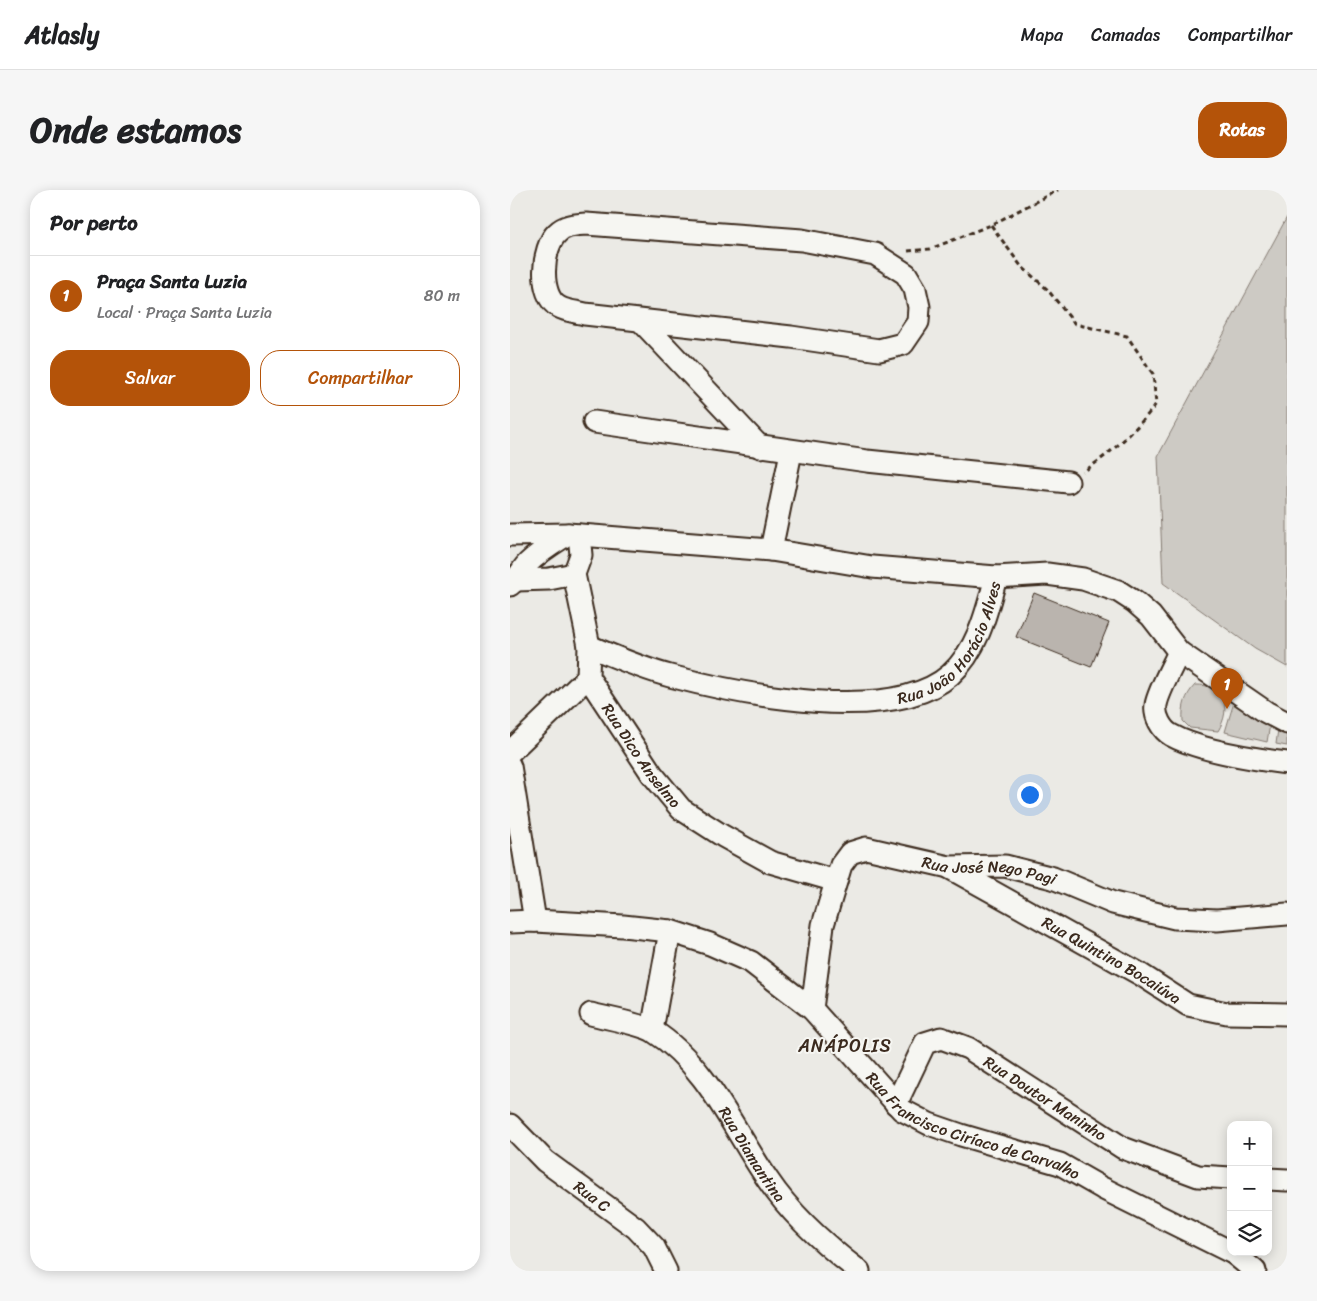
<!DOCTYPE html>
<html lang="pt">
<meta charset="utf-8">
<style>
:root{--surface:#fff;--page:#f6f6f6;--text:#202124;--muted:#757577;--line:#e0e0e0;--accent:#b45309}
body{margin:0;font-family:Sriracha,sans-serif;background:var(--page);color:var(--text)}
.controls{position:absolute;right:15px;bottom:15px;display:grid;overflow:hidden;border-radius:10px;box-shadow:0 2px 12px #0003}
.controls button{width:45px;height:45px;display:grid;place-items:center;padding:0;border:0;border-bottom:1px solid var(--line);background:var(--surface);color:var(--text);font:25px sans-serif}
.you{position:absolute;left:519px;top:604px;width:18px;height:18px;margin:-12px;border:4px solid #fff;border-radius:50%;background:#1a73e8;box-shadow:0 0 0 8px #1a73e833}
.badge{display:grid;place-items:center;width:32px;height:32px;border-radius:50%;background:var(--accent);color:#fff;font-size:16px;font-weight:700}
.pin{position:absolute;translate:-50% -41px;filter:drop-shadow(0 1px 2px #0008)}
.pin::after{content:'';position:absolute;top:26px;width:18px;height:15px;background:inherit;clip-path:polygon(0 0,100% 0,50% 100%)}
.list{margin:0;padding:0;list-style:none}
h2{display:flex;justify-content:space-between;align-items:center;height:65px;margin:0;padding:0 20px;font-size:21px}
h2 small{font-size:16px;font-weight:400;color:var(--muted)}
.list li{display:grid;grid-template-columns:32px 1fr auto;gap:15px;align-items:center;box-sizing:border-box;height:80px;padding:0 20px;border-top:1px solid var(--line)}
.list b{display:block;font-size:19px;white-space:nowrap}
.list p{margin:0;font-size:16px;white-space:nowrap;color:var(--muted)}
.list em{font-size:16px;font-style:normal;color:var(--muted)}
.actions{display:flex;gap:10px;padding:15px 20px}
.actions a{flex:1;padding:11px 0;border:1px solid var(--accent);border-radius:20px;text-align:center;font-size:18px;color:var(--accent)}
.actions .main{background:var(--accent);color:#fff}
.icon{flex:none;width:28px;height:28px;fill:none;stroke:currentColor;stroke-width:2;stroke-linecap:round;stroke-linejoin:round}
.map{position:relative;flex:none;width:777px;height:1081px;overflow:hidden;border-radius:20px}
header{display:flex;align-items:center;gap:30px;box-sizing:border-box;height:70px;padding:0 25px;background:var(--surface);border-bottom:1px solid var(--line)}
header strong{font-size:24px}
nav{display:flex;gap:28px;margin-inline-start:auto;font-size:18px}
.intro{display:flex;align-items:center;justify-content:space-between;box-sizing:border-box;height:120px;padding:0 30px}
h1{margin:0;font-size:35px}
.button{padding:12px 22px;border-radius:20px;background:var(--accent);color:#fff;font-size:18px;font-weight:700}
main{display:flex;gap:30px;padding:0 30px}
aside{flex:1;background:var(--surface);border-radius:20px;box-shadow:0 2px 12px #0003}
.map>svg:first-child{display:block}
</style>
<header>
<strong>Atlasly</strong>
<nav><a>Mapa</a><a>Camadas</a><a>Compartilhar</a></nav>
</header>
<div class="intro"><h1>Onde estamos</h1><a class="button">Rotas</a></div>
<main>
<aside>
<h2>Por perto<small></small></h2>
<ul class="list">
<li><span class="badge">1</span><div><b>Praça Santa Luzia</b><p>Local · Praça Santa Luzia</p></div><em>80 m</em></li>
</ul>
<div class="actions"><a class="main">Salvar</a><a>Compartilhar</a></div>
</aside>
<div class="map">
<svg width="777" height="1081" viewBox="0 0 777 1081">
<rect width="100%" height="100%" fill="#ebeae5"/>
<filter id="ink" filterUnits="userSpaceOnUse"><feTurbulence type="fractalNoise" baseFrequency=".02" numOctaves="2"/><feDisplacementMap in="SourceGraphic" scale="10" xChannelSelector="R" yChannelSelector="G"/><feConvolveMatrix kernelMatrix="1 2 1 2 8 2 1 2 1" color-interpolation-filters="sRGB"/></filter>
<g filter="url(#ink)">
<g fill="#cdcac4" stroke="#847a71">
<polygon points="777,27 777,477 745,459 653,393 648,266"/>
<path d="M685,495C715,494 722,518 708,541L680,538L673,531C672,516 675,506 685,495Z"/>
<polygon points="724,512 761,528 757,552 715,542"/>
<polygon points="769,532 777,535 777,556 766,554"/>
</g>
<polygon fill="#bab4ae" stroke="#3b2a1e" points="524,403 599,433 581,477 506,447"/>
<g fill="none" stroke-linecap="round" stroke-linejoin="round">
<defs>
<g id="minor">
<path d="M76,34L292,50L365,64L396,84L405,99L409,117L408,132L393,154L369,160L281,147L75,124C67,122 56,121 49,117C28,106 32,57 47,43C55,35 65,35 76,34Z"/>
<polyline points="132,132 250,257"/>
<polyline points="84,232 357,271 558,292"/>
<polyline points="0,345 58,344 261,360 362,377 486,387 537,384 573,389 608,401 625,412 641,426 669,462 756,522 777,533"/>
<path id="s1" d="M69,345L71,365L64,384L79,456L78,487L142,584L171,619L213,646L260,672L326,691"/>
<polyline points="261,360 281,262"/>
<polyline points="6,390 39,389 64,384"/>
<path d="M0,395C8,389 11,380 18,373C30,361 44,353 58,344"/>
<path id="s2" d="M79,456C105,467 133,479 160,486C229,504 382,536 440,485C468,460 477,421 486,387"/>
<path d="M669,462C663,475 648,502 646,515C644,526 652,540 661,545C690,561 744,569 777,573"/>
<polyline points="0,562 78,487"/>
<polyline points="0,576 25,731"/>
<path id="s3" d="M440,678L630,784L678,815L717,823L777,824"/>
<path id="s4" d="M0,732L25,731L113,736L160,741L200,754L241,772L302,819L392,920L419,934L451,945L550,974L592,998L721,1062"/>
<path id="s5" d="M302,819L313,735L331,675L340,663L356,658L439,677L495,676L543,688L603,713L665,728L707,730L777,724"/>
<path id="s6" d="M81,824C96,828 131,834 143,841C197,875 223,939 258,990C282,1026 315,1055 349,1081"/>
<polyline points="142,840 160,741"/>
<path id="s7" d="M386,914L415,853L431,848L458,858L613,958L688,986L721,988"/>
<path id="s8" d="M0,935L35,971L126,1038L144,1057L156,1081"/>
<polyline points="758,989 777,990"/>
<polyline points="722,1062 745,1081"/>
</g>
</defs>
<use href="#minor" stroke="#3b2a1e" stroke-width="25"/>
<g stroke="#3b2a1e" stroke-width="3" stroke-dasharray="5 4" stroke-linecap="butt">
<path d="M481,35L511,76L537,99L565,134L617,146L643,184L646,214C625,242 602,262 573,282"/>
<polyline points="398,61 420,59 481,35 548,0"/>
</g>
<use href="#minor" stroke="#f6f6f2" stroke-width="21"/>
</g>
</g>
<g text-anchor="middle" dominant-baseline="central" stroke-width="4" stroke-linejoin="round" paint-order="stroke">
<g font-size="16" fill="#3b2a1e" stroke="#f6f6f2">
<text stroke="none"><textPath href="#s2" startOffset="398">Rua João Horácio Alves</textPath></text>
<text stroke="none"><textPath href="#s1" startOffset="240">Rua Dico Anselmo</textPath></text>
<text stroke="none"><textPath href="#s5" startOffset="305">Rua José Nego Pagi</textPath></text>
<text stroke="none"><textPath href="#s3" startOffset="186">Rua Quintino Bocaiúva</textPath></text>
<text stroke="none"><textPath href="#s7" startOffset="205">Rua Doutor Maninho</textPath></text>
<text stroke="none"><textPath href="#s4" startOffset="530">Rua Francisco Ciríaco de Carvalho</textPath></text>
<text stroke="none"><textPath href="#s6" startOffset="224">Rua Diamantina</textPath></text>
<text stroke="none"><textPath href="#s8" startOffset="109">Rua C</textPath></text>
</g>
<g font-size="18" letter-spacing="1" fill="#3b2a1e" stroke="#f6f6f2">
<text x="335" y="856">ANÁPOLIS</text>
</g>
</g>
</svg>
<div class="controls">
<button>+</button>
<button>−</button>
<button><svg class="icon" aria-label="layers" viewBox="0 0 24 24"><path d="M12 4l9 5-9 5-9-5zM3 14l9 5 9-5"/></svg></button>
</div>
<div class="you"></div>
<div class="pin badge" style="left:717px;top:519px">1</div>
</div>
</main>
